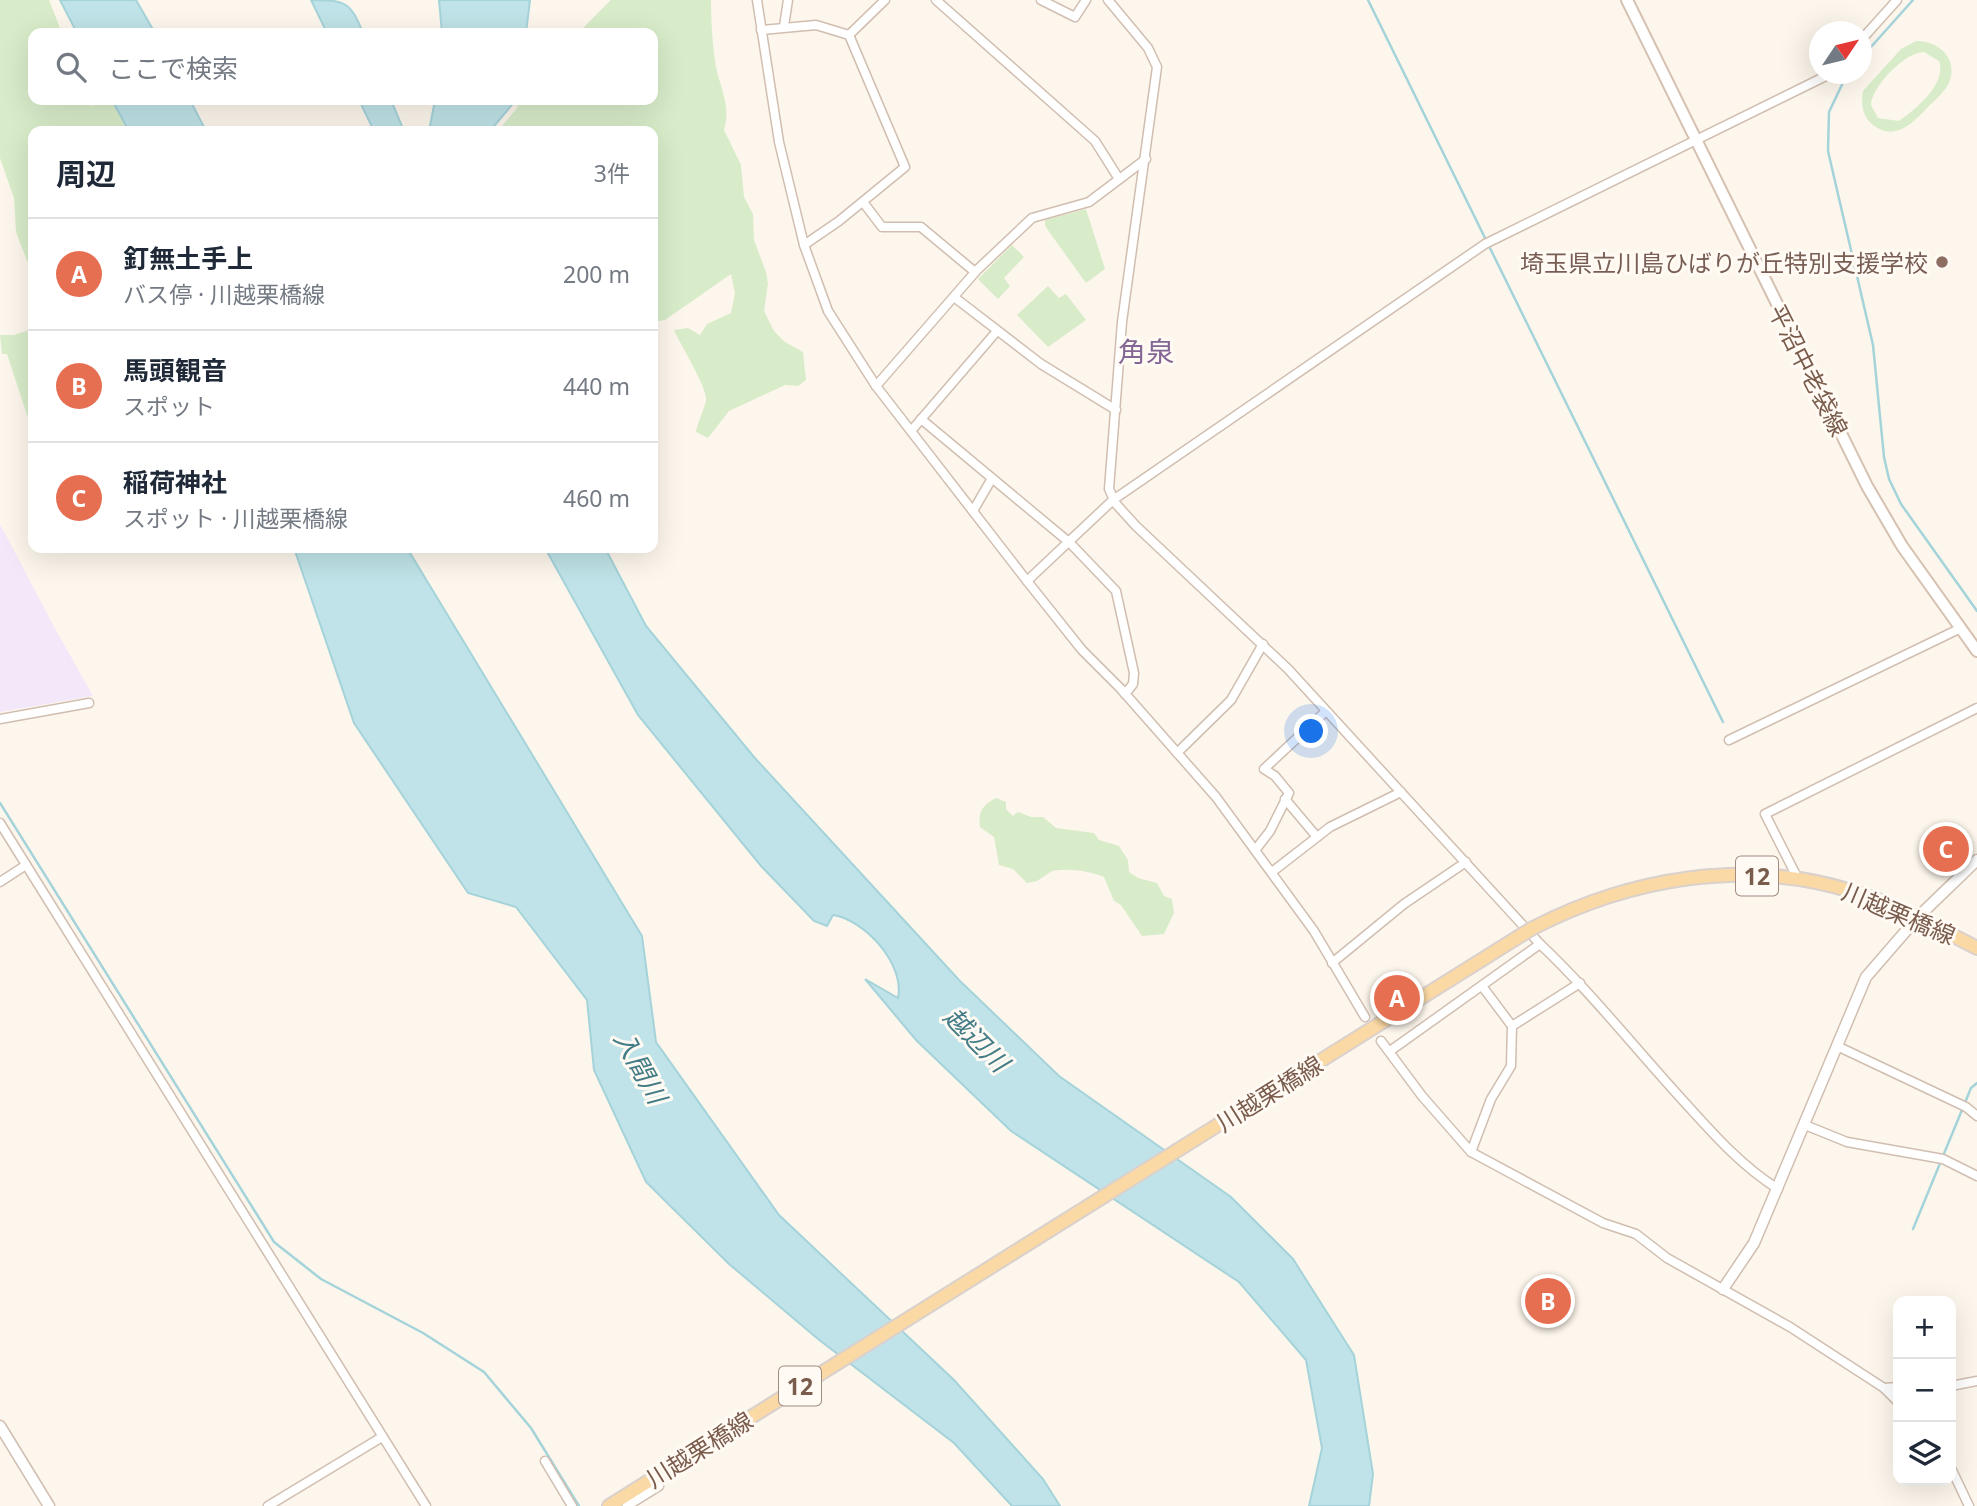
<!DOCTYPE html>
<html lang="ja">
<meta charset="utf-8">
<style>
:root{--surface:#fff;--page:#f2f2f3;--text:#1f2937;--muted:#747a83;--line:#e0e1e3;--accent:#e76f51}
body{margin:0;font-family:"Noto Sans","Noto Sans JP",sans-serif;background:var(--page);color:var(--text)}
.controls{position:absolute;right:21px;bottom:21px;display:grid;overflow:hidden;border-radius:14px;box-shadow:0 7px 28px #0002}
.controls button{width:63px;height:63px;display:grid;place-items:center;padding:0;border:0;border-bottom:2px solid var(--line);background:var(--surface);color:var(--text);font:35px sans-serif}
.compass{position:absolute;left:1809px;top:21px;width:63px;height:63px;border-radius:50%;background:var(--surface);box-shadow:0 7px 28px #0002;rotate:55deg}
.you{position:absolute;left:1312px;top:732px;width:24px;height:24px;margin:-18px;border:5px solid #fff;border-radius:50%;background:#1a73e8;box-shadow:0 0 0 10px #1a73e833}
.badge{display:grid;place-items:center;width:46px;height:46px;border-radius:50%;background:var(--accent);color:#fff;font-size:23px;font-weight:700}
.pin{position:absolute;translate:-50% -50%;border:4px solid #fff;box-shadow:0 2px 7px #0006}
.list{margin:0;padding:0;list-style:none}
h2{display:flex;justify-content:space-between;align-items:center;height:91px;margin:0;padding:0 28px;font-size:30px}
h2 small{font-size:23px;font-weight:400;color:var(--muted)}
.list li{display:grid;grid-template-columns:46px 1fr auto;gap:21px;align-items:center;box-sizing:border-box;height:112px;padding:0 28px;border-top:2px solid var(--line)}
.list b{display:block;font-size:26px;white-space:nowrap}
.list p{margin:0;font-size:23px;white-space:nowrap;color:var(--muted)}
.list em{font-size:23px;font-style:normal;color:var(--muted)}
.icon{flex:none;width:38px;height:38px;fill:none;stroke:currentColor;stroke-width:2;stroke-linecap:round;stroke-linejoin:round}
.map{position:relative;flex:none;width:1977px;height:1506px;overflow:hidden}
.search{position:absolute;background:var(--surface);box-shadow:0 7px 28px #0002;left:28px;top:28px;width:630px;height:77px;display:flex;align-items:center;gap:18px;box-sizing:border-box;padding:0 24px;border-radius:14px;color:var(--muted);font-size:26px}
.panel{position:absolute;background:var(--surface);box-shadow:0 7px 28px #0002;left:28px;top:126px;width:630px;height:427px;border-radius:14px}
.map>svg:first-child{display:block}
</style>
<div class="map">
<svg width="1977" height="1506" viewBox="0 0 1977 1506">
<rect width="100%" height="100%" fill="#fdf6ec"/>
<polygon fill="#f3e8fa" points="0,524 52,623 93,696 0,712"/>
<g fill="#d8ecc9" fill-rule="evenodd">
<polygon points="0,0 49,0 62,33 33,33 33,100 88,100 91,106 112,101 128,131 33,131 33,276 16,232 14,198 0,158"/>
<path d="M611,0H711C711,20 712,41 715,61C718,84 732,105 724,130L741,165L744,197L753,214L754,240L766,272L768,283L764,311L774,331L785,342L803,352L806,380L798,386L785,385L729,411L708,438L696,432C698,420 704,411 706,400C708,389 680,344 674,330L688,328L700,335L707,324L731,313L735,293L731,274L665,320L653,322V131H498L517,108L518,100H653V33H578Z"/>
<path d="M1916,41C1939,40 1959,60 1949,83C1945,91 1938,97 1931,104C1915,120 1897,143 1873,125C1862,116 1861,105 1863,91L1901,49ZM1924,52L1939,61C1947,84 1916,109 1899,121L1878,118L1871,105C1872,86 1905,52 1924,52Z"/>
<polygon points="1086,209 1105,269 1086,283 1045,226 1045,220"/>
<polygon points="1012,245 1024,257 1004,278 1010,286 998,299 978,279"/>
<polygon points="1048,286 1059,298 1066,294 1086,320 1048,347 1017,315"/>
<polygon points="33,329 33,433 7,354 2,354 0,335 14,335"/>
<path d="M996,798L1006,802V809L1013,816L1018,812L1031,817H1043L1056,828L1094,833L1099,840L1119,846L1128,860L1129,872L1138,878L1157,883L1164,896L1172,899L1174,913L1164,934L1142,936L1121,905L1114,901L1104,877C1089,871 1069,868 1052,871L1037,881L1027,883L1013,869L999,865L994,837L980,827C978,812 982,805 996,798Z"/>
</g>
<g fill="#bfe3e8" stroke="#a5d3da" stroke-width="2">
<polygon points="60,0 136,0 155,33 77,33"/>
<path d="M311,0C345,0 350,1 363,33H327Z"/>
<polygon points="439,0 530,0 526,33 442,33"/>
<polygon points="112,100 190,100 206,131 129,131"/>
<polygon points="359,100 391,100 404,131 374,131"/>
<polygon points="435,100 516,100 490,131 429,131"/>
<polygon points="294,548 407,548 642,936 656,1042 779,1215 954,1380 1043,1479 1060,1506 1012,1506 954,1443 818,1339 729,1264 646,1182 594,1070 587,1000 516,907 468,893 354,723"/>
<path d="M545,548H605L646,626L754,757L959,980L1059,1076L1231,1197L1293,1259L1354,1355L1373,1474L1369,1506H1309L1322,1448L1306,1360L1239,1282L1011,1131L916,1040L865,979L898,998C905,964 865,920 833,915L827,926L814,921L761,866L638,715Z"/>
</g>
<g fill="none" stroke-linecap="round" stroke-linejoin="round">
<g stroke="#a5d3da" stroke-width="2.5">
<polyline points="1368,0 1723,722"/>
<polyline points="1862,57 1913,0"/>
<polyline points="1847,74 1829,112 1828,151 1873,345 1884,457 1889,479 1901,504 1977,611"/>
<polyline points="0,803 274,1242 321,1279 423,1333 484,1372 531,1428 579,1506"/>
<polyline points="1913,1229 1971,1088 1977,1083"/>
</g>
<defs>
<g id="minor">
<polyline points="757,0 779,142 804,245 828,311 876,386 1027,581 1082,650 1121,689 1216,797 1314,931 1365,1017"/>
<polyline points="936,0 1095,141 1119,179"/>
<polyline points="1041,0 1075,17 1086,0"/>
<path d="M1108,0L1148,48L1157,67L1122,322L1109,489L1116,504L1136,526L1288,669L1540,944C1593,994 1638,1052 1688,1106C1716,1137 1743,1167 1778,1189"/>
<polyline points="784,26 788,0"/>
<polyline points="761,30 816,25 849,35 885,0"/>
<polyline points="1862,39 1897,0"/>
<polyline points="863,202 882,227 921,227 975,272"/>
<polyline points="804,245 839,221 905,167 849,35"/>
<polyline points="954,297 1041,364 1116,410"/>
<polyline points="876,386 977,270 1032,218 1089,202 1146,159"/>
<polyline points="921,419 1070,543 1116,591 1134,673 1133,684 1125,694"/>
<polyline points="911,431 997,331"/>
<polyline points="973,511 991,480"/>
<polyline points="1027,581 1113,500 1485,244 1830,74"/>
<polyline points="0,719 89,703"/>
<polyline points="1729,740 1961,628"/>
<polyline points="1177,753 1231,700 1263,644"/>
<polyline points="1285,799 1317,837"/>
<polyline points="0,823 426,1506"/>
<polyline points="1256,849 1270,831 1289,793 1275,776 1264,769 1326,711"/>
<polyline points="1272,872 1330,827 1401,792"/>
<polyline points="1798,879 1765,814 1977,708"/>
<polyline points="0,882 26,865"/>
<polyline points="1332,963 1404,904 1466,862"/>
<polyline points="1482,986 1512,1026"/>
<polyline points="1381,1041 1422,1096 1471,1152 1603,1223 1636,1234 1667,1258 1790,1327 1884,1388 1898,1387"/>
<polyline points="1837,1046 1966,1107 1977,1116"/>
<polyline points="1390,1051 1540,944"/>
<polyline points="1805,1125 1847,1142 1943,1159 1977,1176"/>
<polyline points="1471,1152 1491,1099 1511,1066 1512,1026 1580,983"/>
<polyline points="1951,1386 1977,1381"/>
<polyline points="1884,1388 1898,1402"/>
<polyline points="545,1461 572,1506"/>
<polyline points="1951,1468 1969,1506"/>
<polyline points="268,1506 382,1437"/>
<polyline points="627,1506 659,1486"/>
</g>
<g id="tertiary">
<polyline points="1723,1289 1754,1243 1866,977 1918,917 1977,860"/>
<polyline points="0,1426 49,1506"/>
</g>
<polyline id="secondary" points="1627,0 1867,486 1902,546 1977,651"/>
<g id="primary">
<path d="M1533,928C1630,878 1745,858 1851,891C1896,904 1936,927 1977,948"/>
<polyline points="609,1506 1523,934"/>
</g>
</defs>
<use href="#minor" stroke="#d1beb0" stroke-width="11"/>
<use href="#tertiary" stroke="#d1beb0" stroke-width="13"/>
<use href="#secondary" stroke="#d6c0b0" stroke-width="14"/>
<use href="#primary" stroke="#dad1cd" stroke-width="16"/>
<use href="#minor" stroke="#fff" stroke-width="8"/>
<use href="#tertiary" stroke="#fff" stroke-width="10"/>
<use href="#secondary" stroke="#fff" stroke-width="10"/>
<use href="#primary" stroke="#fbd9a5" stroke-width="12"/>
<defs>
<polyline id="primary-bridge" points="1523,934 1533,928"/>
</defs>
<use href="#primary-bridge" stroke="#dad1cd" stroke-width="16" stroke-linecap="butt"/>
<use href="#primary-bridge" stroke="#fbd9a5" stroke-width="12"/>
</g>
<circle fill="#8d6e63" stroke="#fffaf3" stroke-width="2.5" cx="1942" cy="262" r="7"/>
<g text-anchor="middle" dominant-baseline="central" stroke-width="6" stroke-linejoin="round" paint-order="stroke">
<g fill="#fffaf3" stroke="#a28b7f" stroke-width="2">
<rect x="1736" y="856.5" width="42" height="39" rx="5"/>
<rect x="779" y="1366.5" width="42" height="39" rx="5"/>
</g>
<g font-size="23" font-weight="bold" fill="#7a5c4d">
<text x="1757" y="876">12</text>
<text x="800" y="1386">12</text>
</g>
<g font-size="24" fill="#785e54" stroke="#fffaf3" text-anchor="end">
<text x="1928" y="262">埼玉県立川島ひばりが丘特別支援学校</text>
</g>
<g font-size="24" fill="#7a5c4d" stroke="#fffaf3">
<text transform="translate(1809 370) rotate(63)">平沼中老袋線</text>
<text transform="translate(1899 913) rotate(23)">川越栗橋線</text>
<text transform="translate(1269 1093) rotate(-32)">川越栗橋線</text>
<text transform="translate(699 1449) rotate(-32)">川越栗橋線</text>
</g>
<g font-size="26" font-style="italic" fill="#437c86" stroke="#fffaf3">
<text transform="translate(977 1039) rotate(45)">越辺川</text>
<text transform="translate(641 1067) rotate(61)">入間川</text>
</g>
<g font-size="28" fill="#846695" stroke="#fffaf3">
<text x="1146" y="351">角泉</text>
</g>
</g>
</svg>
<div class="controls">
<button>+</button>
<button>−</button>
<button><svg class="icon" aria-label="layers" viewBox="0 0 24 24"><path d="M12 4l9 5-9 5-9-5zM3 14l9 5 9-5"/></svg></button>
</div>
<svg class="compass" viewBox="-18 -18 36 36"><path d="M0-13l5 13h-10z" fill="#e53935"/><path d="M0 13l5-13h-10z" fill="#747a83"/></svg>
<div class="you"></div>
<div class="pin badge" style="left:1397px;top:998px">A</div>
<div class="pin badge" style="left:1548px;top:1301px">B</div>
<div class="pin badge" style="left:1946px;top:849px">C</div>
<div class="search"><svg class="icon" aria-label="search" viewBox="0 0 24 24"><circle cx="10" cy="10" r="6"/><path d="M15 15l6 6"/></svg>ここで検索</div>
<section class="panel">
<h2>周辺<small>3件</small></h2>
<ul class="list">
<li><span class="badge">A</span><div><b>釘無土手上</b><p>バス停 · 川越栗橋線</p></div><em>200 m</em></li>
<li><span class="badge">B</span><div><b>馬頭観音</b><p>スポット</p></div><em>440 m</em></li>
<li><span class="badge">C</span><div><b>稲荷神社</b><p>スポット · 川越栗橋線</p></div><em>460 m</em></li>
</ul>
</section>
</div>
